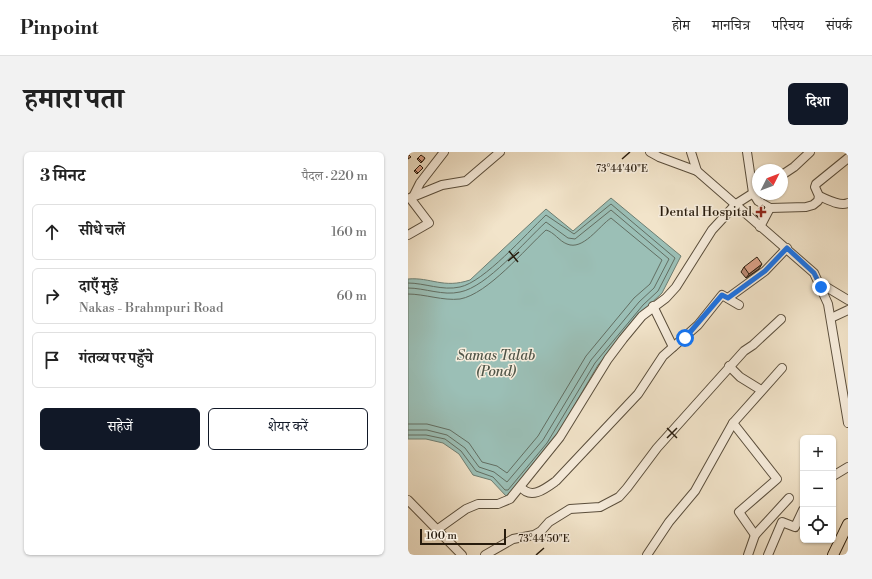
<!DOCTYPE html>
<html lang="hi">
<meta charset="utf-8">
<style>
:root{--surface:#fff;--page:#f2f2f2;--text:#222;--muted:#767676;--line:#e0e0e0;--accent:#111827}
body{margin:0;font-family:"Libre Bodoni","Noto Serif Devanagari",serif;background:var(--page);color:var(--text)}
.controls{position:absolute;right:12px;bottom:12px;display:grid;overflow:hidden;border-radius:6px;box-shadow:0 1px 3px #0004}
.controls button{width:36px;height:36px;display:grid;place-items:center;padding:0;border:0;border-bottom:1px solid var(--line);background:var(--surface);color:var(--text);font:20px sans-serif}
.compass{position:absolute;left:344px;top:12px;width:36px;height:36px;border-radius:50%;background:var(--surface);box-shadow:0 1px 3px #0004;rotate:48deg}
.scale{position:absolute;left:12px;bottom:10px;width:86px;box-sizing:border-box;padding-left:4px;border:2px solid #281c0d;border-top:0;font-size:11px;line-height:14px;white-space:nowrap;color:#281c0d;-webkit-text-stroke:3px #f7eddd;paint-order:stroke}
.stop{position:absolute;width:12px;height:12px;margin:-9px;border:3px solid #1a73e8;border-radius:50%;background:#fff}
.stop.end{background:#1a73e8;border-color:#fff;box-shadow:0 1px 4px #0008}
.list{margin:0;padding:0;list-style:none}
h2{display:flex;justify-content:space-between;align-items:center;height:52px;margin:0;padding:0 16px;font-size:17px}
h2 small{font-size:13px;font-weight:400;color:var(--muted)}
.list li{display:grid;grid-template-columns:26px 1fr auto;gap:12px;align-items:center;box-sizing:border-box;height:56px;margin:0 8px 8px;padding:0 8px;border:1px solid var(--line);border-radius:6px}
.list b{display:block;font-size:15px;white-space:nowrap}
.list p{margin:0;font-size:13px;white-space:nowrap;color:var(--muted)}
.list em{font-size:13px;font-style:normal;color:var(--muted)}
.actions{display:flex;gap:8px;padding:12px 16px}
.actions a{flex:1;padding:9px 0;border:1px solid var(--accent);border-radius:6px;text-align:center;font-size:14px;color:var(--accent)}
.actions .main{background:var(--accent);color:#fff}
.icon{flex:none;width:22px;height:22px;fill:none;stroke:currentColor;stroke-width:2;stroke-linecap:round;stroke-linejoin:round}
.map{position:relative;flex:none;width:440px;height:403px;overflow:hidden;border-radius:6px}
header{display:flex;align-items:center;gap:24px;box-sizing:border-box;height:56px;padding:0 20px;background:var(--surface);border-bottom:1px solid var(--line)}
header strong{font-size:19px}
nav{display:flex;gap:22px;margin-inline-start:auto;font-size:14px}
.intro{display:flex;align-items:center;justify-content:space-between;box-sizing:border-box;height:96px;padding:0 24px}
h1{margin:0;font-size:28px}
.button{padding:10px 18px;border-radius:6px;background:var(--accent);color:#fff;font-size:14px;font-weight:700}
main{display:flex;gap:24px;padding:0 24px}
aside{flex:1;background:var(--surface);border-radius:6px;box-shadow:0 1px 3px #0004}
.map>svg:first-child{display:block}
</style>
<header>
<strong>Pinpoint</strong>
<nav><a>होम</a><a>मानचित्र</a><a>परिचय</a><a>संपर्क</a></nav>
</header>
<div class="intro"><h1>हमारा पता</h1><a class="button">दिशा</a></div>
<main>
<aside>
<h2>3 मिनट<small>पैदल · 220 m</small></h2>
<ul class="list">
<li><svg class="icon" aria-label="ahead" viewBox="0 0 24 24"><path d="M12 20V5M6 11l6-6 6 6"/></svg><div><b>सीधे चलें</b></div><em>160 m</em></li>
<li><svg class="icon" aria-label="right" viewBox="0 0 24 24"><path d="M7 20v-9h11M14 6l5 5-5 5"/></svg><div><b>दाएँ मुड़ें</b><p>Nakas - Brahmpuri Road</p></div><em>60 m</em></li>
<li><svg class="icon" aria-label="arrive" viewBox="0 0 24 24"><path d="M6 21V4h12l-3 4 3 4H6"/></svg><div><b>गंतव्य पर पहुँचे</b></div></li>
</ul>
<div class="actions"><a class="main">सहेजें</a><a>शेयर करें</a></div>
</aside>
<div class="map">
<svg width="440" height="403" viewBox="0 0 440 403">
<rect width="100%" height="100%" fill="#f2e4ca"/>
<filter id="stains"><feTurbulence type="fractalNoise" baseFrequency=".005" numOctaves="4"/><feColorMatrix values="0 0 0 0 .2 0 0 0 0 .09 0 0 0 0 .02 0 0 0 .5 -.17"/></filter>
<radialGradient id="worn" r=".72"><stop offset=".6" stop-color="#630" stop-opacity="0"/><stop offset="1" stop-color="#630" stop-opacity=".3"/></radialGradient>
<path fill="#9bbfb6" stroke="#6d7e72" d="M203,46L273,104L254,141L238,156L190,213L143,293L99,345L83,328L65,323L51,302L35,291L18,287H0V127C23,125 35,137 62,128L138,57L165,79Z"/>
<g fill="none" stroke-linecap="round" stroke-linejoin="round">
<g stroke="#626e62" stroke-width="1">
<path d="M0,131C17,131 34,139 52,135C76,130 118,82 138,63L166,82L203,52L267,106L250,139L235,153L187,211L139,291L100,338H97L85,325L68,319L53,299L37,287L18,283H0"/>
<path d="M0,136C17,136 35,144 52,140C79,135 117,89 138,70L160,86L167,87L203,58L261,107L246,136L231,150L183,208L135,288L99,330L86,320L71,315L57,296L39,283L19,278H0"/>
<path d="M0,142C17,142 35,149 52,147C80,142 117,97 138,78C146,80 151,89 159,92C175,99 191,74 203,66L254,108L242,132L226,146L178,204L130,284L99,321L89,314L74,310L61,291L42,278L19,272H0"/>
</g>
<defs>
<g id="minor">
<polyline points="242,0 251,5 289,19"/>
<polyline points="283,0 289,19 406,121 420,152 440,271"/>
<polyline points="339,0 345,41 350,49 362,56 398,55 405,53 410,49 411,44 407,35 408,32 440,6"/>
<polyline points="374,23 386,15 402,0"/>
<polyline points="6,43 12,31 36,0"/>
<path d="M411,44C419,47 432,55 440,51"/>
<polyline points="352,75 362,56"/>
<polyline points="0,83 21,71 2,46 34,33 58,29 92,0"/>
<polyline points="410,130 440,148"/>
<polyline points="320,146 357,119 379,96"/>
<polyline points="245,154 265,195"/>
<polyline points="423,166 440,158"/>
<polyline points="321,214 332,225 353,238"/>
<polyline points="425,324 440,315"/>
<path d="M113,335C123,348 137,337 148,329L230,242L255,204L290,173L314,143L331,153"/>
<polyline points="0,348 54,403"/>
<polyline points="30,377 58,357 70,352 90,352 102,347 152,285 200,207 215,187 234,164 258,146 268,135 304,78 328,52 350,38"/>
<polyline points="347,383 331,360 369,327 325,271 374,216"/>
<polyline points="77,403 105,387 126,383 133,379 141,370 162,357 192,355 211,345 219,336 249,296 336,199 345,193 373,167"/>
<polyline points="239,403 261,370 287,339 325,271"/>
<polyline points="340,403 347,383 381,346"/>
<polyline points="360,403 374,370 387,375 395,358"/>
</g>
<polyline id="major" points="425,403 440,372"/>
</defs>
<use href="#minor" stroke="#5a4e3c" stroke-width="10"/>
<use href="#major" stroke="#281c0d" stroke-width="12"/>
<use href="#minor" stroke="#f7eddd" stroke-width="8"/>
<use href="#major" stroke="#f2e4ca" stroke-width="10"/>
</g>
<g fill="#be8b76" stroke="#281c0d">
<polygon points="10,6 17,6 13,11 9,7"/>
<polygon points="15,16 9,22 6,19 7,18"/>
<polygon points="354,53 353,63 351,66 347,62"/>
<polygon points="336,115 351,117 338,126 333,120"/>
</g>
<polygon fill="#9b7160" stroke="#281c0d" points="354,112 351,117 338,126 341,122"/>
<g fill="#dda289" stroke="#281c0d">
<polygon points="0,2 3,5 0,7"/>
<polygon points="13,3 17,6 14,10 10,6"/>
<polygon points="12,13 15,16 10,21 7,18"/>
<polygon points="354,53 357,55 353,63 349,59"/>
<polygon points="349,105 354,112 341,122 336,115"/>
</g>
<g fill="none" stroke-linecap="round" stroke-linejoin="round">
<polyline stroke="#1a73e8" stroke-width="5" points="277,186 314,143 320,146 357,119 379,96 406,121 413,135"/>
</g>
<path fill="none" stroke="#281c0d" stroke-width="1.5" d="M214,7L222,0M101,99L110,110M100,109L111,100M259,276L269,286M259,286L269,276M128,403L136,396"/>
<path fill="#8f2418" stroke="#f7eddd" stroke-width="1.5" d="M351 54h4v4h4v4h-4v4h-4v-4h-4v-4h4z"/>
<g text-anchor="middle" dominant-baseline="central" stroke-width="3" stroke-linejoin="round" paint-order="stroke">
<g font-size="13" fill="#281c0d" stroke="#f7eddd" text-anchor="end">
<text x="344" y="60">Dental Hospital</text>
</g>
<g font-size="14" font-style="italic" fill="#505548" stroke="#f7eddd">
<text x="88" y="204">Samas Talab<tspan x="88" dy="16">(Pond)</tspan></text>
</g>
</g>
<g font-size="10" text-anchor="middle" fill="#281c0d" stroke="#f7eddd" stroke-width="3" stroke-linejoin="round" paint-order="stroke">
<text x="214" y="20">73°44'40"E</text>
<text x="136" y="390">73°44'50"E</text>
</g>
<rect width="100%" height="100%" filter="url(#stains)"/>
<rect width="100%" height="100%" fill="url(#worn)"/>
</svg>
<div class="controls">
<button>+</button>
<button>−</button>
<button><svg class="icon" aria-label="locate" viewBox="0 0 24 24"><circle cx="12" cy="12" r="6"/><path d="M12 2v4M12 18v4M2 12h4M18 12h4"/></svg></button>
</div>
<svg class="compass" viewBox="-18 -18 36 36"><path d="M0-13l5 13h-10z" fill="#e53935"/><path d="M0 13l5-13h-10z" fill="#767676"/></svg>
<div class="scale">100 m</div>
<div class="stop" style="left:277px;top:186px"></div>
<div class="stop end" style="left:413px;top:135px"></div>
</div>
</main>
